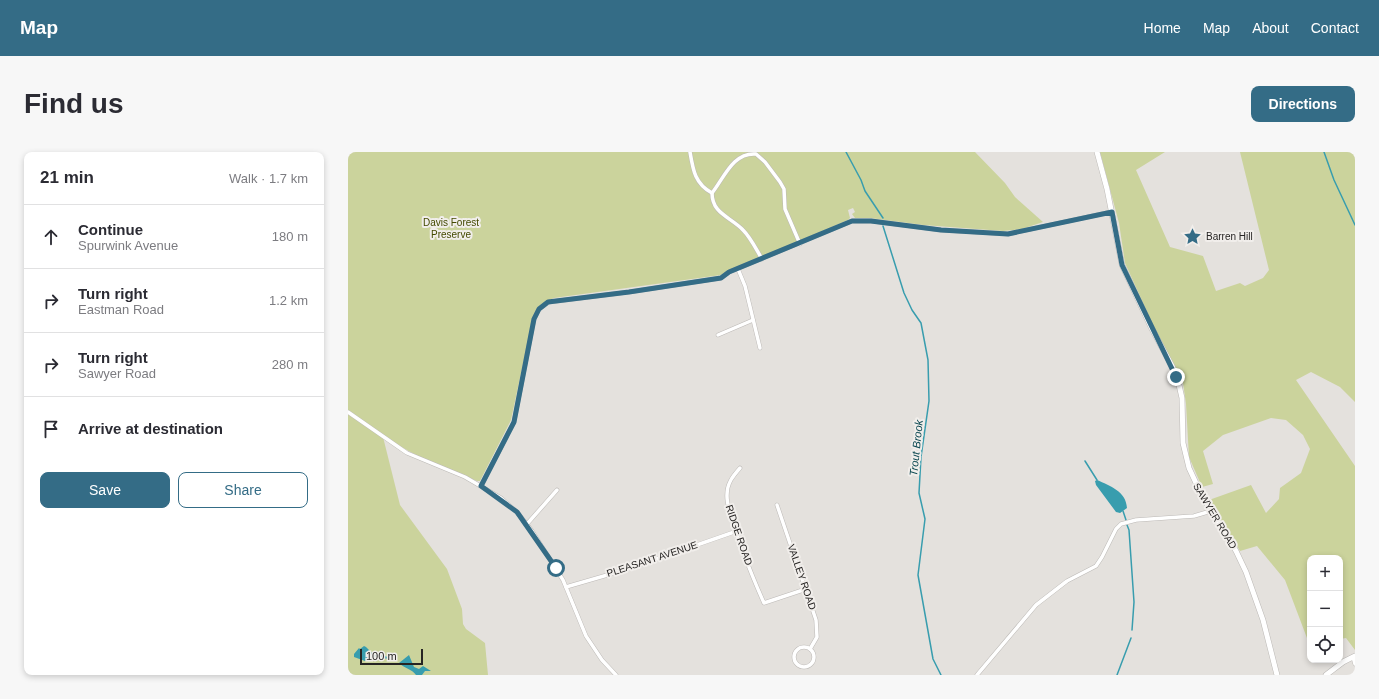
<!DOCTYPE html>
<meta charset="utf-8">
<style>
:root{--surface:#fff;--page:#f7f7f7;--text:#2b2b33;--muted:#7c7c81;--line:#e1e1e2;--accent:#346c86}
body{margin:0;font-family:Helvetica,sans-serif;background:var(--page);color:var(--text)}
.controls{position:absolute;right:12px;bottom:12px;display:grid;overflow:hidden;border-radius:8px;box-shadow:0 2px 6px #0003}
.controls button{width:36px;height:36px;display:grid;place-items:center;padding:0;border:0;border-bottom:1px solid var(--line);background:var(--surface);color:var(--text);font:20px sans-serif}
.scale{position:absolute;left:12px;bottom:10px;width:63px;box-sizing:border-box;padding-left:4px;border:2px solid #262423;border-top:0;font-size:11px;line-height:14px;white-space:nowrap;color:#262423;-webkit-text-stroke:3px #f1eeeb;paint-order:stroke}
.stop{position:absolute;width:12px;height:12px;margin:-9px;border:3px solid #346c86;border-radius:50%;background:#fff}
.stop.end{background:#346c86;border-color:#fff;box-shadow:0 1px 4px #0008}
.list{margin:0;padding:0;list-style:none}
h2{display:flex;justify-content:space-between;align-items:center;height:52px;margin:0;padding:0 16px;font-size:17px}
h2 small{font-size:13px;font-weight:400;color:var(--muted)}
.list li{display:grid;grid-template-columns:26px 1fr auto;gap:12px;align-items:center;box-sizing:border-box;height:64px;padding:0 16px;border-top:1px solid var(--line)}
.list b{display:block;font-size:15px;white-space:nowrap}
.list p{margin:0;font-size:13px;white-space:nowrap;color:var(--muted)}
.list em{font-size:13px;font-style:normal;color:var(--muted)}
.actions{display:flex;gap:8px;padding:12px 16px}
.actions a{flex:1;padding:9px 0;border:1px solid var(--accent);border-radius:8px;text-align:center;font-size:14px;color:var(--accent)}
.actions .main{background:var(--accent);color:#fff}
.icon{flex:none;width:22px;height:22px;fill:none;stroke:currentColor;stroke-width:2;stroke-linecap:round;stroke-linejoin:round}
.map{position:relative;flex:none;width:1007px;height:523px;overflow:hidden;border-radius:8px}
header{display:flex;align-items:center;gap:24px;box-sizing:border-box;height:56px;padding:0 20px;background:var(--accent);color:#fff}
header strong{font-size:19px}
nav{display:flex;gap:22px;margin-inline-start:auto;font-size:14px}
.intro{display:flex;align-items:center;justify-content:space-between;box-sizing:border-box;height:96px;padding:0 24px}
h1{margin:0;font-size:28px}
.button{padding:10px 18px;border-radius:8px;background:var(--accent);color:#fff;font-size:14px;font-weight:700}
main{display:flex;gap:24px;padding:0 24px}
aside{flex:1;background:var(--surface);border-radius:8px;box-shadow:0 2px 6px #0003}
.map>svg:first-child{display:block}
</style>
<header>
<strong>Map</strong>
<nav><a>Home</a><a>Map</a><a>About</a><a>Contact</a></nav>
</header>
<div class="intro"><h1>Find us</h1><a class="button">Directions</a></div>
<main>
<aside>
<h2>21 min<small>Walk · 1.7 km</small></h2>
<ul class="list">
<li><svg class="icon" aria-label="ahead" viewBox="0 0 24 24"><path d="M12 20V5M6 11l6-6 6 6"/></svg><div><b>Continue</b><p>Spurwink Avenue</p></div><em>180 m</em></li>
<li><svg class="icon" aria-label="right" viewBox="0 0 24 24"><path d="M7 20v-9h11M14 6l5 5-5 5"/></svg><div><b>Turn right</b><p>Eastman Road</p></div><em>1.2 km</em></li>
<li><svg class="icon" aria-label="right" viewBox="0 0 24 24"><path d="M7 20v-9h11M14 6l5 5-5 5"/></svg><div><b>Turn right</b><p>Sawyer Road</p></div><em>280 m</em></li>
<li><svg class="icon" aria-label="arrive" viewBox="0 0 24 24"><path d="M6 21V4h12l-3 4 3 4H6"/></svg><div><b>Arrive at destination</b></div></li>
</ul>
<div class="actions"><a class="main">Save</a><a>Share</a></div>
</aside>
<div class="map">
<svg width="1007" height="523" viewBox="0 0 1007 523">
<rect width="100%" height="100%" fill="#e4e1dd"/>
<g fill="#cbd39c">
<path d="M0,0H627L657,31L667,45L695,70L674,77L655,79L575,73L522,66H507L504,62L507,60L505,56L500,58L502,66L500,68L373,123L206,146C196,150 189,155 185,165L163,268L132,329H129L70,304L35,285L52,353L99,417L114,457L115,472L118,477L137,491L140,523H0Z"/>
<polygon points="752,0 817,0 788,18 822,95 855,104 868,139 892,131 897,134 915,126 921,118 892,0 1007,0 1007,250 992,235 963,220 948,228 1007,314 1007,498 998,486 992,487 992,406 962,406 962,494 937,428 909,394 892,399 861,348 903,333 918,361 931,347 932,336 953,321 962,297 955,283 938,268 923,266 875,283 855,299 865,332 854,335 841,305 838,252 835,231 805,173 777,111 771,71"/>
</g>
<g fill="#389dae">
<path d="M749,328C762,334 778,339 779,356L772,361L768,360L748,333L747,329Z"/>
<polygon points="16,494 18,495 26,503 35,503 48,509 28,504 17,509 6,505 6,502 11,496 12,497"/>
<path d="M61,503L66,515L71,517L75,514L83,519H77L74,523H68C64,517 56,516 51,511Z"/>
</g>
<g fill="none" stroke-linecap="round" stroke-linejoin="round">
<g stroke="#389dae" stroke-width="1.5">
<polyline points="498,0 513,28 517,39 535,66"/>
<polyline points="976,0 986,28 1007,73"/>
<polyline points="535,74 556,141 564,158 573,171 580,208 581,249 573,305 571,341 577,367 570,423 585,507 593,523"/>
<polyline points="737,309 749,328"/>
<polyline points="775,359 778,368"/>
<polyline points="779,373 781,378 786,450 784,478"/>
<polyline points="769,523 783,486"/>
</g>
<defs>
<g id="street">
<path d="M342,0C345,18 347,32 364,41"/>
<path d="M414,107C408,97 403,86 395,78C383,65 364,62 364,41C376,26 385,0 408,2L417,10L432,30L436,37L437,57L452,92"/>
<polyline points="390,117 397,134 412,196"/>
<polyline points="370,183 405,168"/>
<polyline points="0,260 59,301 117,325 153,346 169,360 184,379 215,428 238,484 254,508 268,523"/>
<path d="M392,316C385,324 379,331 379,343C378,361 407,431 416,451L458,437"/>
<polyline points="133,334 166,270 186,167 191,157 201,150 281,140 373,126 381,120 504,69 523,69 593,78 660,82 763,60"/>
<polyline points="429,353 468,468 469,485 462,497"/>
<polyline points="179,372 209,338"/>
<polyline points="218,435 280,417 389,379"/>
<circle cx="456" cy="505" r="10"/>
<polyline points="1005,505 1007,512"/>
<polyline points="629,523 688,453 719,429 748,414 754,405 768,377 773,372 788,368 846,364 863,359"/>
</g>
<g id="secondary">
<polyline points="749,0 759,37 774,113 803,175 825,216 831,233 834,246 835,291 841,316 855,346 888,399 898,420 915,468 929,523"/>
<polyline points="978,523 995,510 1007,504"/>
</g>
</defs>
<use href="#street" stroke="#bcb9b6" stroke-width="4.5"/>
<use href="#secondary" stroke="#bcb9b6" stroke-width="6"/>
<use href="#street" stroke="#fff" stroke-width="3.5"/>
<use href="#secondary" stroke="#fff" stroke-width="5"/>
</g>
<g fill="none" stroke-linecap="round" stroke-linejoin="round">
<polyline stroke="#346c86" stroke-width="5" points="208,416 169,360 133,334 166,270 186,167 191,157 200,150 281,140 373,126 381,120 504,69 523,69 593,78 660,82 764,60 774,113 828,225"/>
</g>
<defs>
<symbol id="sight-bare" viewBox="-9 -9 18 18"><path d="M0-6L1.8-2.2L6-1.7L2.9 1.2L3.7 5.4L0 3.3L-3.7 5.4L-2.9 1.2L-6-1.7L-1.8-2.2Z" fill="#346c86" stroke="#f1eeeb" stroke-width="2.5" paint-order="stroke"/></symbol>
</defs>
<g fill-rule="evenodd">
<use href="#sight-bare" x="832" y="72" width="25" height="25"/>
</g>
<g text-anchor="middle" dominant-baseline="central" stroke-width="4" stroke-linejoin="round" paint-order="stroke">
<g font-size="10" fill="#444a00" stroke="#f1eeeb">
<text x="103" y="70">Davis Forest<tspan x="103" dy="12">Preserve</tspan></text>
</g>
<g font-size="10" fill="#262423" stroke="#f1eeeb" text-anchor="start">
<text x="858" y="84">Barren Hill</text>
</g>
<g font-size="10" fill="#262423" stroke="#f1eeeb">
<text transform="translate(867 364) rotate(59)">SAWYER ROAD</text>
<text transform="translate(391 383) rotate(71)">RIDGE ROAD</text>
<text transform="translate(304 407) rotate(-18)">PLEASANT AVENUE</text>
<text transform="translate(454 425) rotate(71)">VALLEY ROAD</text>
</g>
<g font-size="11" font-style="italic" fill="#0c4851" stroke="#f1eeeb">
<text transform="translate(568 296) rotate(-84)">Trout Brook</text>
</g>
</g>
</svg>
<div class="controls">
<button>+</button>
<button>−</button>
<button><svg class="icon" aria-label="locate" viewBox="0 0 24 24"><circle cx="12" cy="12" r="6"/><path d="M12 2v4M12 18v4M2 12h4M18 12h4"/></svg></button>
</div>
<div class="scale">100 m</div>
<div class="stop" style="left:208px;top:416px"></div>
<div class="stop end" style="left:828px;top:225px"></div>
</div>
</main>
